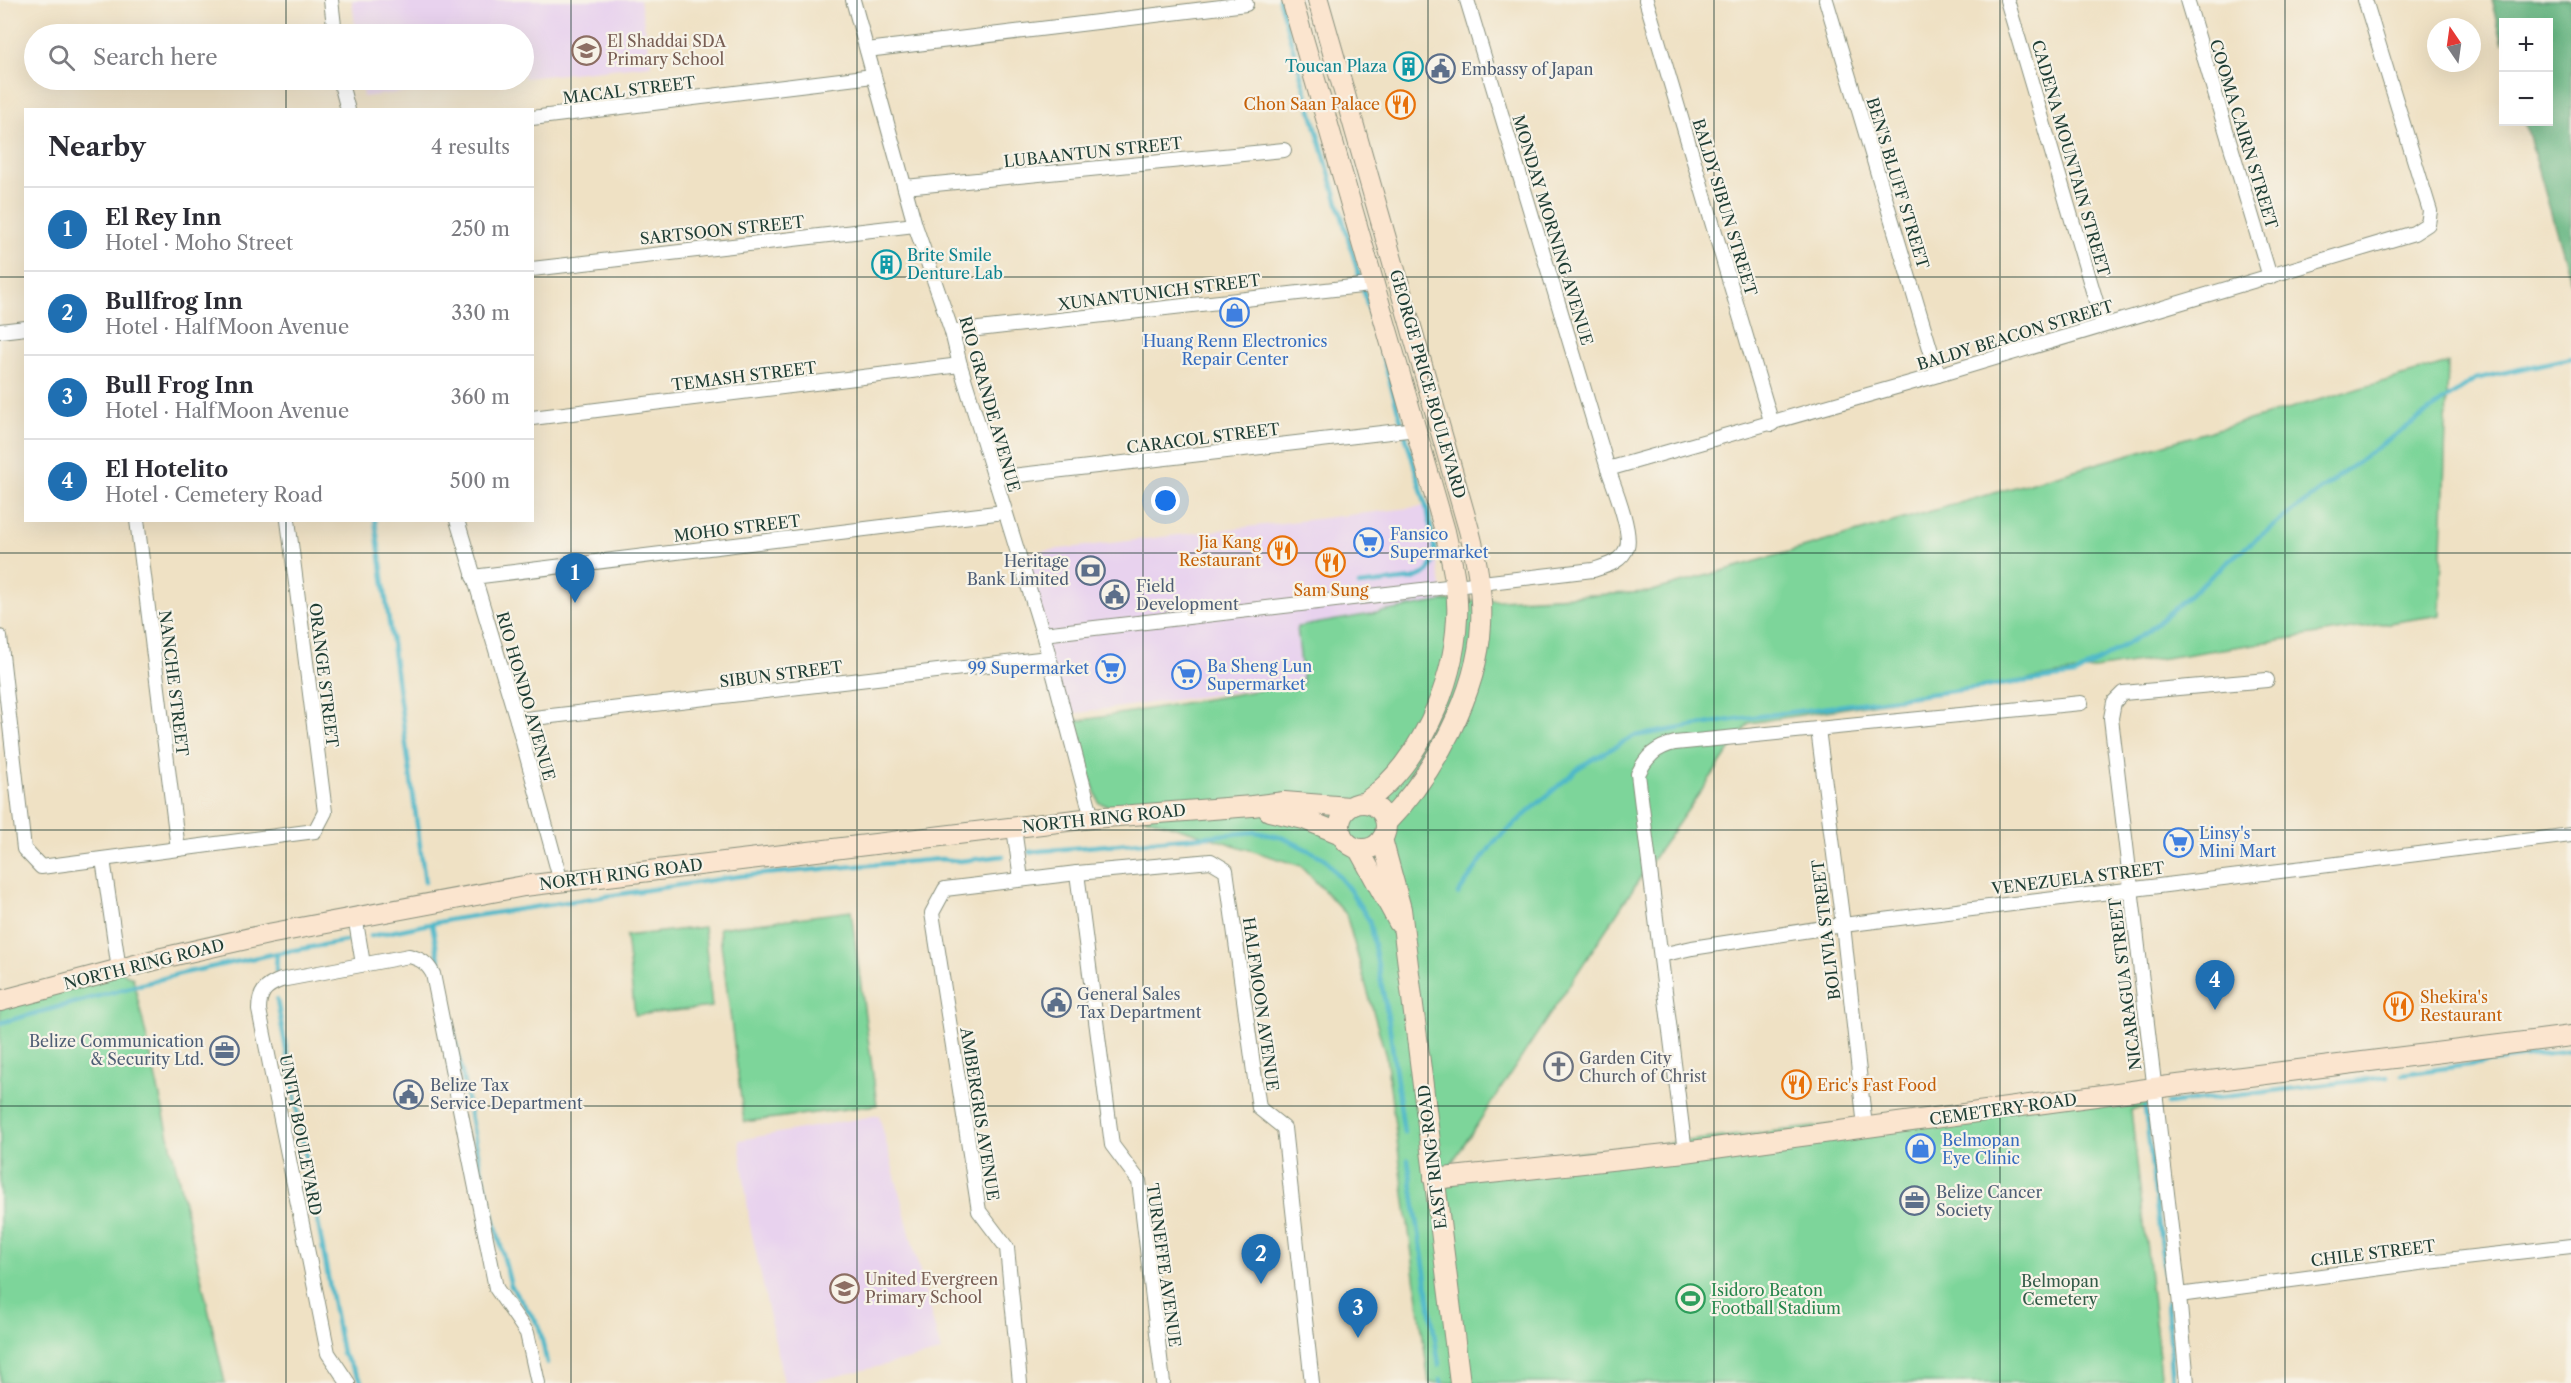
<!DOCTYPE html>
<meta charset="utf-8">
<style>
:root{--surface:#fff;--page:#f7f7f7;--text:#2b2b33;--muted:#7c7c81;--line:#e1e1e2;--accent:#1f6fb2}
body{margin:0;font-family:"Libre Caslon Text",serif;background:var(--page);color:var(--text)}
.controls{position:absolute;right:18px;top:18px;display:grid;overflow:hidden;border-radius:0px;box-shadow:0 6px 24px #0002}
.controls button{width:54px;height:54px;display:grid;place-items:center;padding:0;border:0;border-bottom:2px solid var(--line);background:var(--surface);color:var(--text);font:30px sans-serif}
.compass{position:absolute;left:2427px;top:18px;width:54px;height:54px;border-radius:50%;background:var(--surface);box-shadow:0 6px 24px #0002;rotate:347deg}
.you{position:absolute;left:1166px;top:501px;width:21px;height:21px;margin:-15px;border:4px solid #fff;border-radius:50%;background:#1a73e8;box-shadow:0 0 0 9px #1a73e833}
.badge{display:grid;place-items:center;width:39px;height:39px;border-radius:50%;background:var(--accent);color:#fff;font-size:20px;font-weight:700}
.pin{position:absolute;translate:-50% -50px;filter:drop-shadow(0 2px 3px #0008)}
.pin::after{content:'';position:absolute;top:32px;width:21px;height:18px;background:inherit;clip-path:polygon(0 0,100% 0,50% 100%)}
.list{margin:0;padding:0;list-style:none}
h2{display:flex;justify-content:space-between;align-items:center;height:78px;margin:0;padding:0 24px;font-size:26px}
h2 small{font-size:20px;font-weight:400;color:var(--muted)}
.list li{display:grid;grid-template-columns:39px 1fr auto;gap:18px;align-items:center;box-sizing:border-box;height:84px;padding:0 24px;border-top:2px solid var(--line)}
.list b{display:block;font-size:22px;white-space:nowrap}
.list p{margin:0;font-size:20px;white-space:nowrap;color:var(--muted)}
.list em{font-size:20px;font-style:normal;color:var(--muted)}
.icon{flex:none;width:33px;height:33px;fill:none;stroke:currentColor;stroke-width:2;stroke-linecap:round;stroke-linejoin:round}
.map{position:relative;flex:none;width:2571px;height:1383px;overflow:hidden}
.search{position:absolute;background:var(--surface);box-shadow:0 6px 24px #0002;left:24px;top:24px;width:510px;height:66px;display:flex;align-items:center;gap:15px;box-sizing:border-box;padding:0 21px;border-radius:33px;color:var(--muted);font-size:22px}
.panel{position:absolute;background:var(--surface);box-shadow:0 6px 24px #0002;left:24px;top:108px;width:510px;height:414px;border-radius:0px}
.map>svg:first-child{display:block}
</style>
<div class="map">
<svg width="2571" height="1383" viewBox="0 0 2571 1383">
<rect width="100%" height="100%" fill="#f7f3e8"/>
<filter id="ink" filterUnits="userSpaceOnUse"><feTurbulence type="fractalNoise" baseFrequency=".0167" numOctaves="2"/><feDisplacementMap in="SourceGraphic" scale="12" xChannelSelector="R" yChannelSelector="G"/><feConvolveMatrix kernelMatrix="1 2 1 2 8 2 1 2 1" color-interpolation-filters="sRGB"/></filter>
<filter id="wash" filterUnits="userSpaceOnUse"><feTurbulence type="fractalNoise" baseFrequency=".008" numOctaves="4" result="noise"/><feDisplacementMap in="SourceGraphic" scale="24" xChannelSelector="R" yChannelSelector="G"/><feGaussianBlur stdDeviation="1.35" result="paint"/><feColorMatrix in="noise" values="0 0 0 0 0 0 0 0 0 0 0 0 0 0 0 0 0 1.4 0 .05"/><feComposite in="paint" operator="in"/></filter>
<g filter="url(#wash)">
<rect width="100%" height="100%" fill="#efe1c4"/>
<g fill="#e8d2ee">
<polygon points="352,0 640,0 651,65 524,78 524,34 356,34"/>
<polygon points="361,80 512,80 363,97"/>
<polygon points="1426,506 1444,601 1297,627 1303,683 1061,715 1017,554"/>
<polygon points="879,1115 941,1352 807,1383 784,1383 750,1225 739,1140"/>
</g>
<g fill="#7dd59a" stroke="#4e8967" stroke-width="1.5">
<polygon points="2448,363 2440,615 1749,723 1642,875 1449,1167 2151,1090 2155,1105 2131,1110 2162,1383 1429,1383 1386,1057 1346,914 1301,866 1099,803 1071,722 1303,683 1297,627 1444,601 1500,600 1649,592"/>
<polygon points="851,911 877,1105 744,1122 719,928"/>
<polygon points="704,927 712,1007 635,1015 626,936"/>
<polygon points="119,970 133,978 225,1383 0,1383 0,1001"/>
</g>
<polygon fill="#66b682" stroke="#427a5b" stroke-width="1.5" points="2491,0 2571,0 2571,283 2525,122 2548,122 2548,22 2504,22 2503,44"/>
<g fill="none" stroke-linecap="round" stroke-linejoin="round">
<g stroke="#4db8c9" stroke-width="4.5">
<polyline points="1279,0 1428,513 1436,556 1428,572 1413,579 1359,585"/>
<polyline points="375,520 425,882"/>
<polyline points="1029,852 1255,832 1284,838 1324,858 1349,889 1369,920 1389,1023 1404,1133"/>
<polyline points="1458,894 1494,842 1581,766 1634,736 1731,720 2075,675 2148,631 2238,553 2364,457 2475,379 2571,358"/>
<polyline points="432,924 480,1164 511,1286 539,1326 547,1363"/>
<polyline points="371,936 454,919 740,876 941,859 960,861 1003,856"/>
<polyline points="276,971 277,953"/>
<polyline points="277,1000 342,1353 363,1383"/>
<polyline points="0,1023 179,974 273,954 346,941"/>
<polyline points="2402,1074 2571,1051"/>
<polyline points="2167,1104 2387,1077"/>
<polyline points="2145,1107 2166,1288"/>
<polyline points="1408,1160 1439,1365"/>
<polyline points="2167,1302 2173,1383"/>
<polyline points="1441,1380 1442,1383"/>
</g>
</g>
</g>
<g filter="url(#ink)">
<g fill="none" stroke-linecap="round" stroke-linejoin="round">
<defs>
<g id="street">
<polyline points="331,0 335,34"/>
<polyline points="853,0 915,225 952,332 960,365 1043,634 1092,818"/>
<polyline points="1646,0 1772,424"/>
<polyline points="1826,0 1938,375"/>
<polyline points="2007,0 2103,325"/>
<polyline points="2187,0 2270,277"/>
<polyline points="867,50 1246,4"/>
<polyline points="340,80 348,110"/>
<polyline points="532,118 873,76"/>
<polyline points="905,187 1284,150"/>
<polyline points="532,269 915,225"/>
<polyline points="0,331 26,328"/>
<polyline points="952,332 1370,285"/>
<polyline points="532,418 960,365"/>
<polyline points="1608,469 1938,375 2414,233 2428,224 2430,211 2365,0"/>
<polyline points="994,478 1416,429"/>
<polyline points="137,520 178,849"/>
<polyline points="457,520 517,720 561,882"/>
<polyline points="473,577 1004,512"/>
<path d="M1043,634L1593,570C1606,566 1622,562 1627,547C1632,531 1614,486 1608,469L1467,0"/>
<polyline points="0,637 24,849 41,867 315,831 325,812 288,520"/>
<polyline points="517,720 1048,658"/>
<polyline points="1818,729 1843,925 1865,1127"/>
<polyline points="1014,828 1021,879"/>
<polyline points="103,859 119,970"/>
<polyline points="1077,873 1112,1145 1139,1181 1163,1383"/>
<polyline points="355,916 363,964"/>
<polyline points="1661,955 1692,948 1843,925 2571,835"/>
<path d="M1685,1152L1638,774C1646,757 1656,747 1675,743L2081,703"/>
<polyline points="2179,1295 2419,1263 2571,1246"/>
<path d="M348,1383L328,1353L259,1010C259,993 265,986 281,980L409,956C421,959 427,963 433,974L496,1288L527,1333L538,1383"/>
<polyline points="1020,1383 1007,1248 979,1211 932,913 945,889 1077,873 1211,861 1226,870 1259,1108 1284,1128 1312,1383"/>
<polyline points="2187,1383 2179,1295 2111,718 2114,702 2123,693 2267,680"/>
</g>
<g id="secondary">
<path d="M1292,0L1445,531C1451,559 1459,589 1457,618C1454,685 1420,764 1364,803"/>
<path d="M1318,0L1469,530C1477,561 1483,592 1481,624C1478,693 1434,774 1386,823"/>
<circle cx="1363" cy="826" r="23"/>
<polyline points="1269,811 1304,819 1341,834"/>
<polyline points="1382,839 1401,909 1460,1383"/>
<polyline points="1359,850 1399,923"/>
<polyline points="0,1001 162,958 268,934 524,886 1092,818 1252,806 1284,802 1349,807"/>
<polyline points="1434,1179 1685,1152 2154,1088 2571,1036"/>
</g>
</defs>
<use href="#street" stroke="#878f7c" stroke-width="16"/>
<use href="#secondary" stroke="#878f7c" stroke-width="22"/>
<use href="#street" stroke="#fff" stroke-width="14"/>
<use href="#secondary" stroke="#fbe5cf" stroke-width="20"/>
</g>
</g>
<path fill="none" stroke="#1f3d34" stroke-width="1.5" stroke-opacity="0.55" d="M286,0V34M571,0V1383M857,0V1383M1143,0V1383M1428,0V1383M1714,0V1383M2000,0V1383M2285,0V1383M286,80V110M0,277H26M532,277H2571M286,520V1383M0,553H2571M0,830H2571M0,1106H2571"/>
<defs>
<symbol id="school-ring" viewBox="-11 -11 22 22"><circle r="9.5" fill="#f7f3e8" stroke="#8d6e63" stroke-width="1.5"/><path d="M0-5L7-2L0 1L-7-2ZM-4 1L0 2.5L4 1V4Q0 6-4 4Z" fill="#8d6e63"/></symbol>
<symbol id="building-ring" viewBox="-11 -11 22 22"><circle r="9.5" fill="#f7f3e8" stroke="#0f9aa8" stroke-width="1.5"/><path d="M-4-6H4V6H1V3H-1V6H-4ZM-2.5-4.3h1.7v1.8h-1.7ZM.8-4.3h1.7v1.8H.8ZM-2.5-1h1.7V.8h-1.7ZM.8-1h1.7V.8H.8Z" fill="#0f9aa8"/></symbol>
<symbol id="civic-ring" viewBox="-11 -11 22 22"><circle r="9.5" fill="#f7f3e8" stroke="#5c6f8a" stroke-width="1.5"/><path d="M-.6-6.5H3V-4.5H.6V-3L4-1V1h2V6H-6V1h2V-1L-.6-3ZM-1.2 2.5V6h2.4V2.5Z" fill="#5c6f8a"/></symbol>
<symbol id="restaurant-ring" viewBox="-11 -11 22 22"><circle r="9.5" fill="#f7f3e8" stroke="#e8710a" stroke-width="1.5"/><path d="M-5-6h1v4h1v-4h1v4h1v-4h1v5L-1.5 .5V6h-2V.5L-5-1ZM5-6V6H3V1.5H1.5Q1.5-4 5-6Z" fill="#e8710a"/></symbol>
<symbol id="shop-ring" viewBox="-11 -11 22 22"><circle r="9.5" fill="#f7f3e8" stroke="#3f7fe0" stroke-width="1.5"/><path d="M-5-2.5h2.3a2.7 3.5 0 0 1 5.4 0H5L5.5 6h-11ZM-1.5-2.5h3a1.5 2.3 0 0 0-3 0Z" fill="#3f7fe0"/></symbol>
<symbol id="supermarket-ring" viewBox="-11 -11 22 22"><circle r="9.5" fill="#f7f3e8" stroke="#3f7fe0" stroke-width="1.5"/><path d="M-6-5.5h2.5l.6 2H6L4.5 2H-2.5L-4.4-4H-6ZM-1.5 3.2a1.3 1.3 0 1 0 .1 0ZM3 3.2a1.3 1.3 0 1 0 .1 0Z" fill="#3f7fe0"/></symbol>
<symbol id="bank-ring" viewBox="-11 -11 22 22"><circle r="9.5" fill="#f7f3e8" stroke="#5c6f8a" stroke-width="1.5"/><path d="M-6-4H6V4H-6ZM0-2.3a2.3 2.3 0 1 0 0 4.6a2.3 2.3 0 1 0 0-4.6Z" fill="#5c6f8a"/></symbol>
<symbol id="office-ring" viewBox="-11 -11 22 22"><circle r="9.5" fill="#f7f3e8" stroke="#5c6f8a" stroke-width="1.5"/><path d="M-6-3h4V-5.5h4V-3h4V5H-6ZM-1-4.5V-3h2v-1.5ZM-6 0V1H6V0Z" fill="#5c6f8a"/></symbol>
<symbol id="church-ring" viewBox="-11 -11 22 22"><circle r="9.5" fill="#f7f3e8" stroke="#6b7280" stroke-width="1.5"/><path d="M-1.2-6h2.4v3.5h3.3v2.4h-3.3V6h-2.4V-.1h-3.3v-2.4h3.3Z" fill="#6b7280"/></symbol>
<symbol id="stadium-ring" viewBox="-11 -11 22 22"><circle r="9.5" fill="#f7f3e8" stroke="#2e9e5b" stroke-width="1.5"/><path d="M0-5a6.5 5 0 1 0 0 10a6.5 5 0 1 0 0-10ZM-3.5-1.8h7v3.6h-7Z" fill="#2e9e5b"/></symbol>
</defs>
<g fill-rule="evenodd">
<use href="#school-ring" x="570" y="34" width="33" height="33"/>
<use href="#building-ring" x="1392" y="50" width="33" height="33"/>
<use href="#civic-ring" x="1424" y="52" width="33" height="33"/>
<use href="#restaurant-ring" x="1384" y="88" width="33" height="33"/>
<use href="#building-ring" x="870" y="248" width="33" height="33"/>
<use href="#shop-ring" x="1218" y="296" width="33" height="33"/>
<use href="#supermarket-ring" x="1352" y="526" width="33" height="33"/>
<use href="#restaurant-ring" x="1266" y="534" width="33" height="33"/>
<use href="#restaurant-ring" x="1314" y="546" width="33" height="33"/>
<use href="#bank-ring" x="1074" y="554" width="33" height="33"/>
<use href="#civic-ring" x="1098" y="578" width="33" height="33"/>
<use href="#supermarket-ring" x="1094" y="652" width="33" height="33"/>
<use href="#supermarket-ring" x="1170" y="658" width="33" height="33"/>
<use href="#supermarket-ring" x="2162" y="826" width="33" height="33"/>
<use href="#civic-ring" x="1040" y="986" width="33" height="33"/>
<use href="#restaurant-ring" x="2382" y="990" width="33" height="33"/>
<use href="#office-ring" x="208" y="1034" width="33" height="33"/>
<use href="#church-ring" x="1542" y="1050" width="33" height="33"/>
<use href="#restaurant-ring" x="1780" y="1068" width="33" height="33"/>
<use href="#civic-ring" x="392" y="1078" width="33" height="33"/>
<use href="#shop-ring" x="1904" y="1132" width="33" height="33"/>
<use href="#office-ring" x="1898" y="1184" width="33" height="33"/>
<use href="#school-ring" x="828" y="1272" width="33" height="33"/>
<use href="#stadium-ring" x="1674" y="1282" width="33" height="33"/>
</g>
<g text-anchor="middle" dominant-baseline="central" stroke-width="4.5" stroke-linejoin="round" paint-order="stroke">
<g font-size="16" fill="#785e54" stroke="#f7f3e8" text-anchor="start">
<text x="607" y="41">El Shaddai SDA<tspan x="607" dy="18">Primary School</tspan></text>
<text x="865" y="1279">United Evergreen<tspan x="865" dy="18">Primary School</tspan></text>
</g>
<g font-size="16" fill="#0d838f" stroke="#f7f3e8" text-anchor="end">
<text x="1387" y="66">Toucan Plaza</text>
<text x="907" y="255" text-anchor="start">Brite Smile<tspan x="907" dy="18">Denture Lab</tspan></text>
</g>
<g font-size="16" fill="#4e5e75" stroke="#f7f3e8" text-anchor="start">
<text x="1461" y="69">Embassy of Japan</text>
<text x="1069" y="561" text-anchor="end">Heritage<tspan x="1069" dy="18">Bank Limited</tspan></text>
<text x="1136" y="586">Field<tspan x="1136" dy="18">Development</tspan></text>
<text x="1077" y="994">General Sales<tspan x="1077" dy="18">Tax Department</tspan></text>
<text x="204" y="1041" text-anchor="end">Belize Communication<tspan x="204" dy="18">&amp; Security Ltd.</tspan></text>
<text x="430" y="1085">Belize Tax<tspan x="430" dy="18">Service Department</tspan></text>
<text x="1936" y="1192">Belize Cancer<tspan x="1936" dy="18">Society</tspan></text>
</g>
<g font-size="16" fill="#1f3d34" stroke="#f7f3e8">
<text transform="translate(629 90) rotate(-7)">MACAL STREET</text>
<text transform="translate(2244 134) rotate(73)">COOMA CAIRN STREET</text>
<text transform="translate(1093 152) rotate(-6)">LUBAANTUN STREET</text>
<text transform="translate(2071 158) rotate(74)">CADENA MOUNTAIN STREET</text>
<text transform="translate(1898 183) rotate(73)">BEN'S BLUFF STREET</text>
<text transform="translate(1725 207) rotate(73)">BALDY SIBUN STREET</text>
<text transform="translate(722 230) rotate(-6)">SARTSOON STREET</text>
<text transform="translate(1553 230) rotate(73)">MONDAY MORNING AVENUE</text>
<text transform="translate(1159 292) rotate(-7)">XUNANTUNICH STREET</text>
<text transform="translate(2015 335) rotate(-17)">BALDY BEACON STREET</text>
<text transform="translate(744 376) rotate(-7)">TEMASH STREET</text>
<text transform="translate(1428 384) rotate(74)">GEORGE PRICE BOULEVARD</text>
<text transform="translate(990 404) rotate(74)">RIO GRANDE AVENUE</text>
<text transform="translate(1203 438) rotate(-7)">CARACOL STREET</text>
<text transform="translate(737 528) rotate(-7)">MOHO STREET</text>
<text transform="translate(781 674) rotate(-7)">SIBUN STREET</text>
<text transform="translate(324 675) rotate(83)">ORANGE STREET</text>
<text transform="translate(174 683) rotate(83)">NANCHE STREET</text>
<text transform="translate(526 696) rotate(74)">RIO HONDO AVENUE</text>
<text transform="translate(1104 818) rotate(-6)">NORTH RING ROAD</text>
<text transform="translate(621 874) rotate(-7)">NORTH RING ROAD</text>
<text transform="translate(2078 878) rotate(-7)">VENEZUELA STREET</text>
<text transform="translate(1826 930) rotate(-97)">BOLIVIA STREET</text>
<text transform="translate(144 964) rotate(-14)">NORTH RING ROAD</text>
<text transform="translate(2125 984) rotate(-97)">NICARAGUA STREET</text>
<text transform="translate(1261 1004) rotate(82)">HALFMOON AVENUE</text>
<text transform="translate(2003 1109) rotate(-8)">CEMETERY ROAD</text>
<text transform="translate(980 1114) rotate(81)">AMBERGRIS AVENUE</text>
<text transform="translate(301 1135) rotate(79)">UNITY BOULEVARD</text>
<text transform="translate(1432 1157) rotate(-97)">EAST RING ROAD</text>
<text transform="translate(2373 1253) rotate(-7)">CHILE STREET</text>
<text transform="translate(1164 1265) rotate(82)">TURNEFFE AVENUE</text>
</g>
<g font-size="16" fill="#c56008" stroke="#f7f3e8" text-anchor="end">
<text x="1380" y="104">Chon Saan Palace</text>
<text x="1261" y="542">Jia Kang<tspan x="1261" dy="18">Restaurant</tspan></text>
<text x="1331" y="590" text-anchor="middle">Sam Sung</text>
<text x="2420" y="997" text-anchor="start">Shekira's<tspan x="2420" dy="18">Restaurant</tspan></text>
<text x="1817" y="1085" text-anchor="start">Eric's Fast Food</text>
</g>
<g font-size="16" fill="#366cbe" stroke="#f7f3e8" text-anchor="start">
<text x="1235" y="341" text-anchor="middle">Huang Renn Electronics<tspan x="1235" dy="18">Repair Center</tspan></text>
<text x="1390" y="534">Fansico<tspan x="1390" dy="18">Supermarket</tspan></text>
<text x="1207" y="666">Ba Sheng Lun<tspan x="1207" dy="18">Supermarket</tspan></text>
<text x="1089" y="668" text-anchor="end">99 Supermarket</text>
<text x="2199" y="833">Linsy's<tspan x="2199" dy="18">Mini Mart</tspan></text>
<text x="1942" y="1140">Belmopan<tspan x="1942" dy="18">Eye Clinic</tspan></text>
</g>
<g font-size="16" fill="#5b616d" stroke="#f7f3e8" text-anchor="start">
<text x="1579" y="1058">Garden City<tspan x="1579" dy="18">Church of Christ</tspan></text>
</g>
<g font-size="16" fill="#325b48" stroke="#f7f3e8">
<text x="2060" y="1281">Belmopan<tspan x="2060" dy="18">Cemetery</tspan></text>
</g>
<g font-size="16" fill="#27864d" stroke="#f7f3e8" text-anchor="start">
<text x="1711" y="1290">Isidoro Beaton<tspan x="1711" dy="18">Football Stadium</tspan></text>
</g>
</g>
</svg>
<div class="controls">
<button>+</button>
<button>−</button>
</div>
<svg class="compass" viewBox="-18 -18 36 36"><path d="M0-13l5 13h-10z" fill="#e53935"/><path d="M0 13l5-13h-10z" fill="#7c7c81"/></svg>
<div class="you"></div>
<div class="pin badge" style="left:575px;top:603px">1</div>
<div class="pin badge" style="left:1261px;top:1284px">2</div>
<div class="pin badge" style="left:1358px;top:1338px">3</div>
<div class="pin badge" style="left:2215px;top:1010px">4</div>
<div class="search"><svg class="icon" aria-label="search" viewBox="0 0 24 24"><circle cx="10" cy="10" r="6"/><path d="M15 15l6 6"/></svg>Search here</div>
<section class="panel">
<h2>Nearby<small>4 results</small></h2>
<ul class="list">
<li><span class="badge">1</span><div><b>El Rey Inn</b><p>Hotel · Moho Street</p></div><em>250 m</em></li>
<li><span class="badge">2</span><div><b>Bullfrog Inn</b><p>Hotel · HalfMoon Avenue</p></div><em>330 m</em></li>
<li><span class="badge">3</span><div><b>Bull Frog Inn</b><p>Hotel · HalfMoon Avenue</p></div><em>360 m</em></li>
<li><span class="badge">4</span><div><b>El Hotelito</b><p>Hotel · Cemetery Road</p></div><em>500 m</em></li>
</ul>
</section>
</div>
